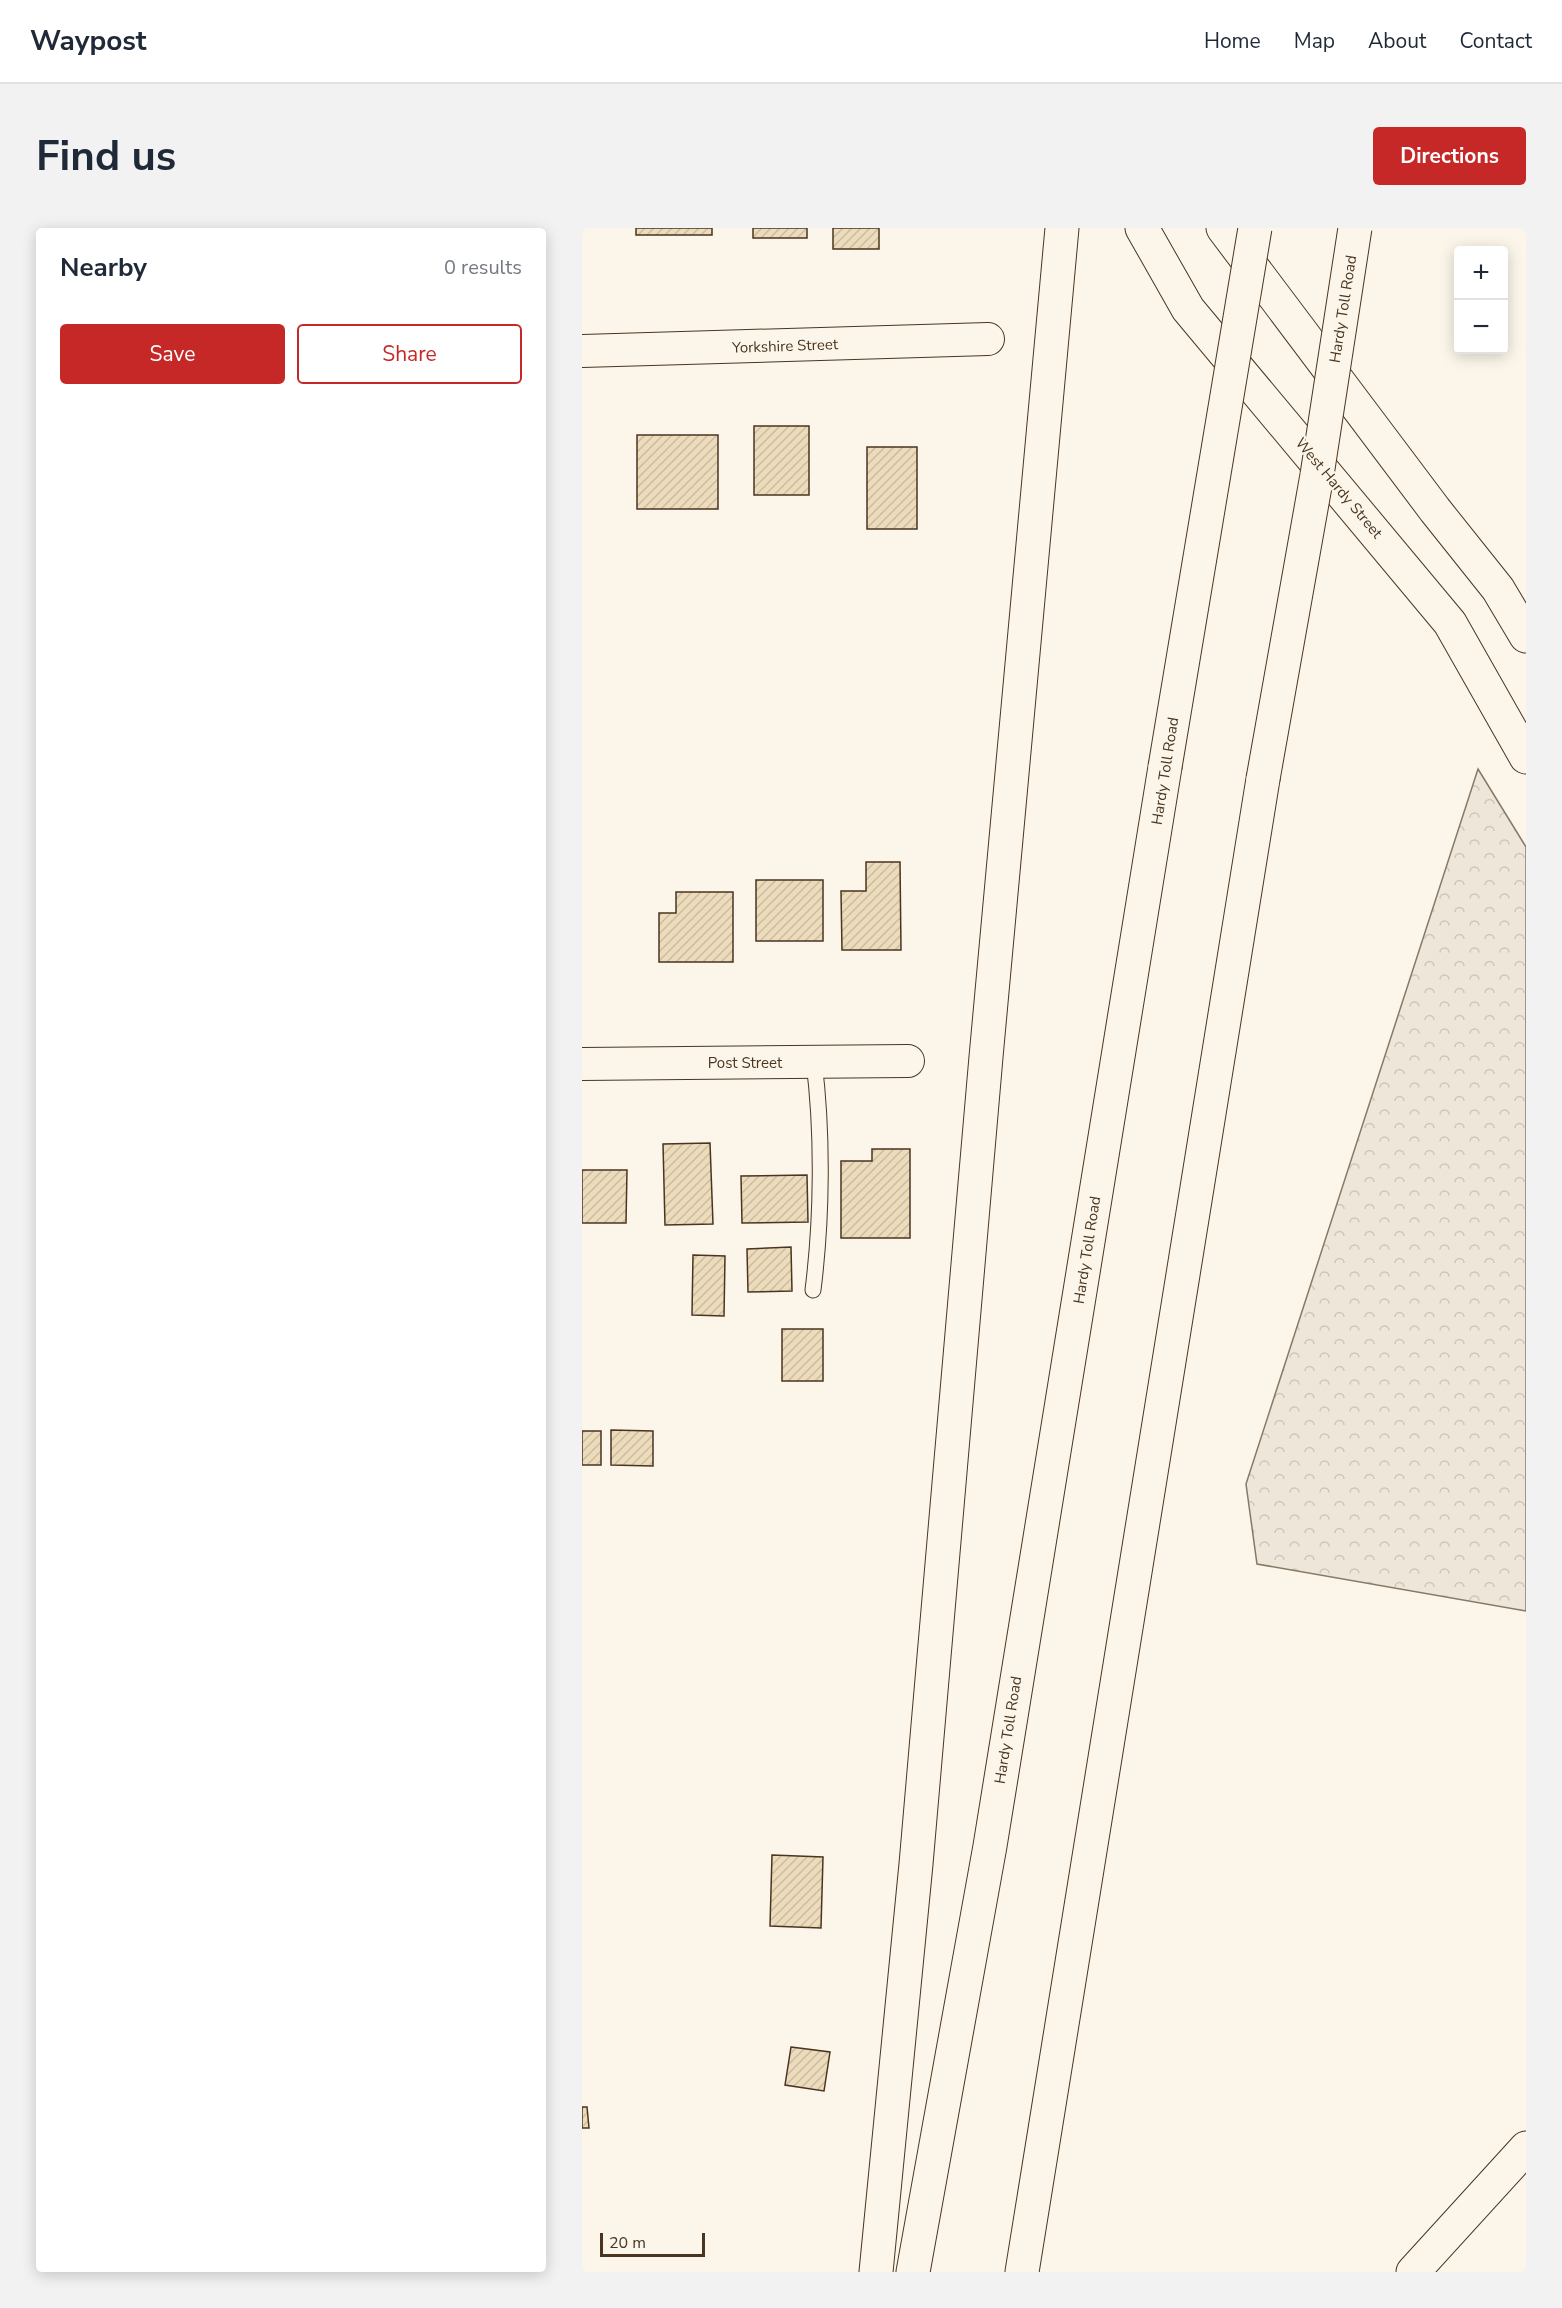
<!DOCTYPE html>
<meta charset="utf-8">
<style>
:root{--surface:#fff;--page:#f2f2f3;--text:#1f2937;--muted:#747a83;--line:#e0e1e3;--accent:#c62828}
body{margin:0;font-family:"Nunito Sans",sans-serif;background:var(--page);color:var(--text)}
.controls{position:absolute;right:18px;top:18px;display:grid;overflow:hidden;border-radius:6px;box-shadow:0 3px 15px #0003}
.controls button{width:54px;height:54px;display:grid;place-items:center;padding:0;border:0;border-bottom:2px solid var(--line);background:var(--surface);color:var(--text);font:30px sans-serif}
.scale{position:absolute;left:18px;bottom:15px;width:105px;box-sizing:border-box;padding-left:6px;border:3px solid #4a3520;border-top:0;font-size:16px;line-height:21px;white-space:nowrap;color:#4a3520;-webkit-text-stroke:4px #fbf6e9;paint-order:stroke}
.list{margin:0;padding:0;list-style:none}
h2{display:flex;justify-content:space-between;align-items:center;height:78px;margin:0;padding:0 24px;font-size:26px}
h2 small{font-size:20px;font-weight:400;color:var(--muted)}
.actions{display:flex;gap:12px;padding:18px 24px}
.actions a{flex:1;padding:14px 0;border:2px solid var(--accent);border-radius:6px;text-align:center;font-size:21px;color:var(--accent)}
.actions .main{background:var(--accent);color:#fff}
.map{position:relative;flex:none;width:944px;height:2044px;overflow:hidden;border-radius:6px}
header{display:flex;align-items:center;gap:36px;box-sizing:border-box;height:84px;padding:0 30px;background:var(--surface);border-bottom:2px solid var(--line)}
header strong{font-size:28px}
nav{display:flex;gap:33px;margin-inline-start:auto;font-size:21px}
.intro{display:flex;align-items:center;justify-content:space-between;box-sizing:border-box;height:144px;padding:0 36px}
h1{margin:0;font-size:42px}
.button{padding:15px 27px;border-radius:6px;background:var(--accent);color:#fff;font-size:21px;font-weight:700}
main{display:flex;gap:36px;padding:0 36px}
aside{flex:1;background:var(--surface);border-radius:6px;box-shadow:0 3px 15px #0003}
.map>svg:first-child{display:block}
</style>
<header>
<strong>Waypost</strong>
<nav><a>Home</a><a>Map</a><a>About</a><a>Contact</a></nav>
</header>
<div class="intro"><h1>Find us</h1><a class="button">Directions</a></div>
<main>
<aside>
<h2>Nearby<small>0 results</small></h2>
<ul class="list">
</ul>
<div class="actions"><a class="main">Save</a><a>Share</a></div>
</aside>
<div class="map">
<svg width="944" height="2044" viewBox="0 0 944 2044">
<defs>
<pattern id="forest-crowns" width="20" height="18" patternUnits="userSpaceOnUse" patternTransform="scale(1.5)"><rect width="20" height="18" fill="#ede6d9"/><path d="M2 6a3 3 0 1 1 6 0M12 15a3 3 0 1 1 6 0" fill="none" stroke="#cdc6ba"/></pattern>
<pattern id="building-hatch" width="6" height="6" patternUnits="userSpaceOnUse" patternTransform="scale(1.5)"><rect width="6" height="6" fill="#ecdcbc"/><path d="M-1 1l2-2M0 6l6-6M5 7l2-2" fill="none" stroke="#ccbda1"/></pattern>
</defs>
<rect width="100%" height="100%" fill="#fbf6e9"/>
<polygon fill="url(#forest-crowns)" stroke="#887966" stroke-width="1.5" points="896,541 944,619 944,1383 675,1336 664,1256"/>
<g fill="url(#building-hatch)" stroke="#4a3520" stroke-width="1.5">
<rect x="54" y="0" width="76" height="7"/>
<rect x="171" y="0" width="54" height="10"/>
<rect x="251" y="0" width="46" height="21"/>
<rect x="172" y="198" width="55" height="69"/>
<rect x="55" y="207" width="81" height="74"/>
<rect x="285" y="219" width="50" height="82"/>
<polygon points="284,634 318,634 319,722 260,722 259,663 284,663"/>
<rect x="174" y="652" width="67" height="61"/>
<polygon points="94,664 151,664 151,734 77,734 77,685 94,685"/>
<polygon points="128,915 131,996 83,997 81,916"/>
<polygon points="290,921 328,921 328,1010 259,1010 259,933 290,933"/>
<polygon points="0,942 45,942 44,995 0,995"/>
<polygon points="225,947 226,994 160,995 159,948"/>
<polygon points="209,1019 210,1063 166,1064 165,1021"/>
<polygon points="111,1027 143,1028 142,1088 110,1087"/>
<rect x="200" y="1101" width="41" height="52"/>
<polygon points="29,1202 71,1203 71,1238 29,1237"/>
<rect x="0" y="1203" width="19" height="34"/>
<polygon points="190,1627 241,1629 239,1700 188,1698"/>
<polygon points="209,1819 248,1824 242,1863 203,1857"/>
<polygon points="0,1879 5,1879 7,1900 0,1900"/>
</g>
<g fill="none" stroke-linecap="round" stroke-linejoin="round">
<defs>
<path id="service" d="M231,1062C240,990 241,906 232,834"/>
<g id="minor">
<polyline points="0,123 406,111"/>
<polyline points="0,836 326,833"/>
</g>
<g id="secondary">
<polyline points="560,0 606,81 868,395 944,529"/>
<polyline points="641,0 853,282 916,361 944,408"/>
</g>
<g id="motorway">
<polyline points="294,2044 334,1636 404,829 480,0"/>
<polyline points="331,2044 408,1618 583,539"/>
<polyline points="440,2044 681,551"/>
<polyline points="831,2044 944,1920"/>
</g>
</defs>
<use href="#service" stroke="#4a3520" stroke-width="17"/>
<use href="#minor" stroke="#4a3520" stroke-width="34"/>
<use href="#secondary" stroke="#4a3520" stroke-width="35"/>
<use href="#motorway" stroke="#4a3520" stroke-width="35"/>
<use href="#service" stroke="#fbf6e9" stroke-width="15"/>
<use href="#minor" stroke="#fbf6e9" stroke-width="32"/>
<use href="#secondary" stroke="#fbf6e9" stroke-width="33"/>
<use href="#motorway" stroke="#fbf6e9" stroke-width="33"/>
<defs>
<g id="motorway-bridge">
<polyline points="583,539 673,0"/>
<polyline points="681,551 735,247 773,0"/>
</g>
</defs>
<use href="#motorway-bridge" stroke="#4a3520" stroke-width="35" stroke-linecap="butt"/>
<use href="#motorway-bridge" stroke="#fbf6e9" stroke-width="33"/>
</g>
<g text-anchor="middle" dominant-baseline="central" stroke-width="4.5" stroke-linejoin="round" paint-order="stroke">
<g font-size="15" fill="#4a3520" stroke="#fbf6e9">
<text transform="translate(761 81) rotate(-81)">Hardy Toll Road</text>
<text transform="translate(203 118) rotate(-2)">Yorkshire Street</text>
<text transform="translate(757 260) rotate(50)">West Hardy Street</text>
<text transform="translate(583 543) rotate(-81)">Hardy Toll Road</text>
<text x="163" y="835">Post Street</text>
<text transform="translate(505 1022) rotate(-81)">Hardy Toll Road</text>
<text transform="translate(426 1502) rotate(-81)">Hardy Toll Road</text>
</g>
</g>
</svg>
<div class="controls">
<button>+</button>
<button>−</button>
</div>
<div class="scale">20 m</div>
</div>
</main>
